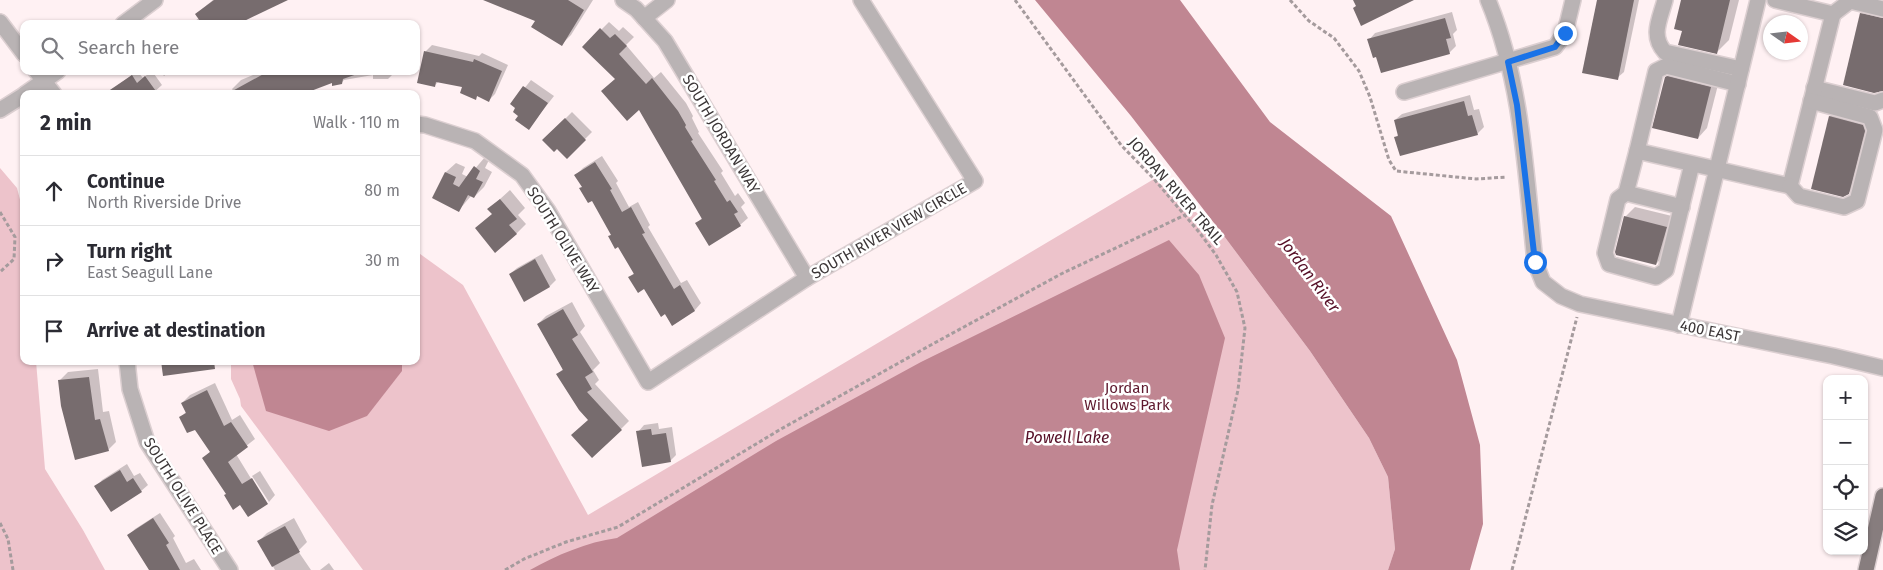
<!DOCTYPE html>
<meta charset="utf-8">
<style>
:root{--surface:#fff;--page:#f2f2f3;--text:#2b2b33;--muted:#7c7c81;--line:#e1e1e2}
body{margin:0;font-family:"Fira Sans",sans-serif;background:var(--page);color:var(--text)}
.controls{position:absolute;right:15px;bottom:15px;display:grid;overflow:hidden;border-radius:10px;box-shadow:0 1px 4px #0004}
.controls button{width:45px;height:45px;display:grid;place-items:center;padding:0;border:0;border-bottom:1px solid var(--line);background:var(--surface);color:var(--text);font:25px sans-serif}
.compass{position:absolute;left:1763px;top:15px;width:45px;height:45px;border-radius:50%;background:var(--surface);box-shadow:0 1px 4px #0004;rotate:104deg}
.stop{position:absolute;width:15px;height:15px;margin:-11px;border:4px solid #1a73e8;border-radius:50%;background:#fff}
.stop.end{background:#1a73e8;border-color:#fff;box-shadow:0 1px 5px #0008}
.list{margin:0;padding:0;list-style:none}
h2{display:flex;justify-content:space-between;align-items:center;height:65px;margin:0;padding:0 20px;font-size:21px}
h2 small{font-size:16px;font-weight:400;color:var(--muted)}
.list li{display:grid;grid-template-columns:32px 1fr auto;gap:15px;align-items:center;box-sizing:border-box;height:70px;padding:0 20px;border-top:1px solid var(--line)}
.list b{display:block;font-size:19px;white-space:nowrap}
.list p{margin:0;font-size:16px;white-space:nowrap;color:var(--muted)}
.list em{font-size:16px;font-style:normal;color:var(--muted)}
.icon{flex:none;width:28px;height:28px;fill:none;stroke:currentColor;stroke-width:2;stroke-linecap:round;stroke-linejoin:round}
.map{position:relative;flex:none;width:1883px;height:570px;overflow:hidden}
.search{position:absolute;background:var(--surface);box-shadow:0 1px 4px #0004;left:20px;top:20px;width:400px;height:55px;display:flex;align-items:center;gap:12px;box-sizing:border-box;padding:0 18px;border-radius:10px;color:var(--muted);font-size:19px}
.panel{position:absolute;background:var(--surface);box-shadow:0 1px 4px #0004;left:20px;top:90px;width:400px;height:275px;border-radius:10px}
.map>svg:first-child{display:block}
</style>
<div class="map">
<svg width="1883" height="570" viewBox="0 0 1883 570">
<rect width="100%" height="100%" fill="#fff1f3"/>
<g fill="#edc3cb">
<polygon points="0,168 17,188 24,215 24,361 36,361 45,469 83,530 105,570 0,570"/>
<polygon points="1154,179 1221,232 1310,351 1369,438 1388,477 1395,549 1388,570 363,570 241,406 240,399 231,379 231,361 416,361 416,251 463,285 588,515"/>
</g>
<g fill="#c08692">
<polygon points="1035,0 1180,0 1270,122 1391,216 1457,360 1480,445 1483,524 1470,570 1388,570 1395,549 1388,477 1369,438 1310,351 1221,232 1131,116"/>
<path d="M1169,240L1199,275L1225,338L1177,550L1180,570H530C557,555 587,542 617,538L776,441L921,362Z"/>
<polygon points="252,361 402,361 402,371 367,416 329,431 266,411"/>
</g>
<g fill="#0003">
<polygon points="213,0 285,0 229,24 191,24 199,18 196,14"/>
<polygon points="550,0 593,0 571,35 561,45"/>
<polygon points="1598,0 1639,0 1624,72 1617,78"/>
<polygon points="1682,0 1739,0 1729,40 1716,53 1684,30"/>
<polygon points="1871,4 1883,6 1883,90 1861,14"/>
<polygon points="1452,12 1457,30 1453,34 1456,46 1449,53 1377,56 1369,40 1375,33"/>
<polygon points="609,22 619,31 623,27 634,37 626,45 654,78 661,72 686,103 693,116 692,118 699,132 698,133 723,171 721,173 735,196 738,193 745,203 741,207 748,218 740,225 697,223 703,217 640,108 617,78 584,47"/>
<polygon points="432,45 479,56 482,53 508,65 495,94 489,100 478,95 475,98 464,87 439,81 434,86 418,82 426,51"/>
<polygon points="1676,67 1720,77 1707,128 1698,138 1666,78"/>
<polygon points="137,71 143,78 152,71 162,85 153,93 113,89"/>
<polygon points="160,71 170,71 164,76"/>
<polygon points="263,71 405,71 402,74 393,74 388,79 373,79 373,75 344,80 341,83 332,81 235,94 232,89 241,80"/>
<polygon points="531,80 554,96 529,128 517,108 512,104"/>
<polygon points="1470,95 1474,110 1479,109 1484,127 1477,134 1396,137 1399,134 1395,120 1402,114"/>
<polygon points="1840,106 1873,115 1859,183 1848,193 1813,188 1830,116"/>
<polygon points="572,112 592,132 567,157 557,147 544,140"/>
<polygon points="602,156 618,181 616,183 629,207 638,202 650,225 648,227 681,283 687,280 701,303 695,310 672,324 645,287 630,277 635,272 619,245 610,236 612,234 593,199 576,175 583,168"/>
<polygon points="485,157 489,160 485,168 492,172 484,187 474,197 471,196 459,210 434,197 446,172 456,163 465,167 462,174 468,177"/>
<polygon points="510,190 525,208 518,215 526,224 516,234 489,209"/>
<polygon points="1635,207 1676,217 1666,254 1656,264 1625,217"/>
<polygon points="542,254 556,280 550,286 525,300 510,274 517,268"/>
<polygon points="572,302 585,326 580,332 600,363 593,370 599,380 595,384 629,421 621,429 589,419 558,374 563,369 538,324 546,316"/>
<polygon points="98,369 103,412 109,411 116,442 108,450 59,381 68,372"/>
<polygon points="215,383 232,420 240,415 255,439 236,454 266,503 241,504 227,494 204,458 211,451 196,428 181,417 186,412 182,403 190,395"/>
<polygon points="658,423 659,429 672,427 676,455 670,461 638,432 644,425"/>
<polygon points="127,464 134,476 140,473 148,485 141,491 96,487 102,480"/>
<polygon points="260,471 275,495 269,502 252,476"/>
<polygon points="160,513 175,536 173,538 186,563 194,559 201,570 151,570 129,535 135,529"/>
<polygon points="294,518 307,542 298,551 311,570 275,570 259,541 267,533"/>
<polygon points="329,563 334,570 320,570"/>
</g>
<g fill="#776c6e">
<polygon points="214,0 288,0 238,24 202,24 195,14"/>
<polygon points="483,0 568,0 584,10 562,46 531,27 535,21"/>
<polygon points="1353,0 1414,0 1361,26 1353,8 1356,6"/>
<polygon points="1597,0 1634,0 1618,80 1582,73"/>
<polygon points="1681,0 1730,0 1717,54 1678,45 1682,31 1674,29"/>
<polygon points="1860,13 1883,18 1883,91 1874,93 1843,85"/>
<polygon points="1445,18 1451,38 1446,39 1450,54 1381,73 1376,57 1373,58 1367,39"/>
<polygon points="600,28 610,38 615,34 627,46 619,54 646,84 652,78 678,111 686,125 685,127 693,140 691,141 716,180 714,181 727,202 730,200 738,212 734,214 741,226 709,246 695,223 702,219 639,110 627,121 601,91 615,79 582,47"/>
<polygon points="424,51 473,62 474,59 502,71 489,102 477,96 476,100 460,93 462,87 436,82 435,87 417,83"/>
<polygon points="269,71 360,71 360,73 343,79 342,84 332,86 332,83 303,94 227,94"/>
<polygon points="132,75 137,83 145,76 158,94 104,94"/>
<polygon points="1667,76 1711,87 1698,139 1652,128 1665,77"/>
<polygon points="523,86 548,103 529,130 515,120 518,116 513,112 515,108 510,104"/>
<polygon points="1464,101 1468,116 1472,115 1478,135 1400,156 1394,137 1398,136 1394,120"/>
<polygon points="1829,116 1863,125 1865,131 1849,194 1843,197 1811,189"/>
<polygon points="565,118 586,140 567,159 557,149 554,152 542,140"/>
<polygon points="595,162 612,189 610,190 622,212 631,207 645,233 642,234 674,289 680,285 695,311 672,326 665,314 661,317 644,289 638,293 628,277 634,274 618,247 615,249 608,236 611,235 592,201 588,203 579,188 582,187 574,175"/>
<polygon points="474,166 480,171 476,179 483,182 474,198 468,195 459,212 432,198 445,172 456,177 453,184 459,187"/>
<polygon points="500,199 517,219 509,225 517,234 495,253 475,228 492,214 487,209"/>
<polygon points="1624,216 1667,227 1656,265 1616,255 1615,252"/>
<polygon points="535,259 550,287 524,302 509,274"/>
<polygon points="563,309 578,335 572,339 593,372 585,377 592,389 587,392 622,430 592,458 571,435 588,420 579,410 556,374 563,370 537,324"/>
<polygon points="161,361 214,361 215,369 163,376"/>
<polygon points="89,377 95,420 100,419 109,451 75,460 61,406 58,380"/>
<polygon points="207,390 224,426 231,422 248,447 228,462 242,484 252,478 268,504 248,517 240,505 233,510 224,495 226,494 202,458 210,452 195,430 187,433 179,417 186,413 181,403"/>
<polygon points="651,429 652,435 666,433 671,462 642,467 636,431"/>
<polygon points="120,470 127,482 133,478 142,492 111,512 94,486"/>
<polygon points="153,518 169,543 166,545 180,570 149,570 127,535"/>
<polygon points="285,526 300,552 272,567 257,541"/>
</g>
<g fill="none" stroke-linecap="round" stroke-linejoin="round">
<defs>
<g id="minor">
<polyline points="623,0 636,9 665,41 807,278"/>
<path d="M1488,0C1522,81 1526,175 1535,262L1543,282L1561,296L1580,304L1833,356L1883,368"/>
<path d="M1665,0C1660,19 1650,36 1665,52L1741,69"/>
<polyline points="1833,14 1850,1 1883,9"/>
<polyline points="644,18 667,0"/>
<polyline points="0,22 24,54"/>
<polyline points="123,24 155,0"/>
<polyline points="36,71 54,94"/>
<polyline points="1814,88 1875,103 1883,100"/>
<polyline points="1404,92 1555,47 1565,33 1573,0"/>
<polyline points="25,94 58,71"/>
<polyline points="0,110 24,95"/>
<polyline points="416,124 425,125 475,141 522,175 548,211 648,382 807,278 975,181 861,0"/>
<polyline points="1637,151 1656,71 1666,66 1738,84"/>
<polyline points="1692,164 1666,270 1656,277 1609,264 1605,253 1618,199 1626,193 1637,151 1790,186 1833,14 1775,0"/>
<polyline points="1790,186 1799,196 1844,207 1857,201 1875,130 1870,117 1811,101"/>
<polyline points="1626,193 1682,207"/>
<polyline points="1679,325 1758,0"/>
<polyline points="127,361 130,389 147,442 230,570"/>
</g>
<polyline id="major" points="1866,570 1883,496"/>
</defs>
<use href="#minor" stroke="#dccfd1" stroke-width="18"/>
<use href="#major" stroke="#dccfd1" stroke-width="18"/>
<g stroke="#a59b9d" stroke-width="3" stroke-dasharray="4 2.5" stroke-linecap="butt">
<polyline points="1015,0 1121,145 1154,179 1199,232 1216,255 1237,292 1245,328 1238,390 1212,505 1205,570"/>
<polyline points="1290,0 1309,21 1334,38 1359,71 1370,97 1389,160 1396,171 1476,179 1507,177"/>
<polyline points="0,212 15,237 14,259 0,272"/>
<polyline points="0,523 8,539 13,570"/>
<polyline points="505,570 524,559 566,542 618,527 781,429 929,346 1061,274 1185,215"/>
<polyline points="1512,570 1577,317"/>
</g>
<use href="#minor" stroke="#b9b3b4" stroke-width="15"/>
<use href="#major" stroke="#877d7e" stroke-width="15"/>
</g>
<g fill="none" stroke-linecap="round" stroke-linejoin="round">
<polyline stroke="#1a73e8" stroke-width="6" points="1535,262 1517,105 1508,62 1555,47 1565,33"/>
</g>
<g text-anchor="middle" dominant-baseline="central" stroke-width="5" stroke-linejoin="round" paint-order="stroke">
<g font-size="15" fill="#3b3637" stroke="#fff">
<text transform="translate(721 134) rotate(59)">SOUTH JORDAN WAY</text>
<text transform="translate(1176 191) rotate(49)">JORDAN RIVER TRAIL</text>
<text transform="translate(889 231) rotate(-30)">SOUTH RIVER VIEW CIRCLE</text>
<text transform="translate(563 240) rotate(58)">SOUTH OLIVE WAY</text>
<text transform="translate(1710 331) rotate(11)">400 EAST</text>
<text transform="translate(183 496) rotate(58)">SOUTH OLIVE PLACE</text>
</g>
<g font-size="15" fill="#5e182d" stroke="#fff">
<text x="1127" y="388">Jordan<tspan x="1127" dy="17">Willows Park</tspan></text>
</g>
<g font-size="16" font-style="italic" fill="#560f27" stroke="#fff">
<text transform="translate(1310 275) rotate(53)">Jordan River</text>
<text x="1067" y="437">Powell Lake</text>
</g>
</g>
</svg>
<div class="controls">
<button>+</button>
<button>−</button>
<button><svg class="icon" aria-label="locate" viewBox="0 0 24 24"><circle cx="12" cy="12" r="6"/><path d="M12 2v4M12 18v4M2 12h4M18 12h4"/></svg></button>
<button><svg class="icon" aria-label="layers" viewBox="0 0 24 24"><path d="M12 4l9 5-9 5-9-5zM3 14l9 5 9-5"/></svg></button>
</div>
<svg class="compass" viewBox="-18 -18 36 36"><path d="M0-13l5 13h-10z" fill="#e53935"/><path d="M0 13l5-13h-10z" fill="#7c7c81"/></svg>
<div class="stop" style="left:1535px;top:262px"></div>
<div class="stop end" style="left:1565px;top:33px"></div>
<div class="search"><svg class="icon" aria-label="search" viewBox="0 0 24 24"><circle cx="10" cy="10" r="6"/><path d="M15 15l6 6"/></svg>Search here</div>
<section class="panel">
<h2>2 min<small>Walk · 110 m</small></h2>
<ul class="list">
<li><svg class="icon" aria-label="ahead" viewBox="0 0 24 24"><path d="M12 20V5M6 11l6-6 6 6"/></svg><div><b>Continue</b><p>North Riverside Drive</p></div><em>80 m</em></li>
<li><svg class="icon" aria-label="right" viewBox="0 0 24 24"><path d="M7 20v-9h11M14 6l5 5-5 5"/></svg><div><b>Turn right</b><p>East Seagull Lane</p></div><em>30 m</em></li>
<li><svg class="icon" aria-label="arrive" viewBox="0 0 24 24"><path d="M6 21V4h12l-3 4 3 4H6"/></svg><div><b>Arrive at destination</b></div></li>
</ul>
</section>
</div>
